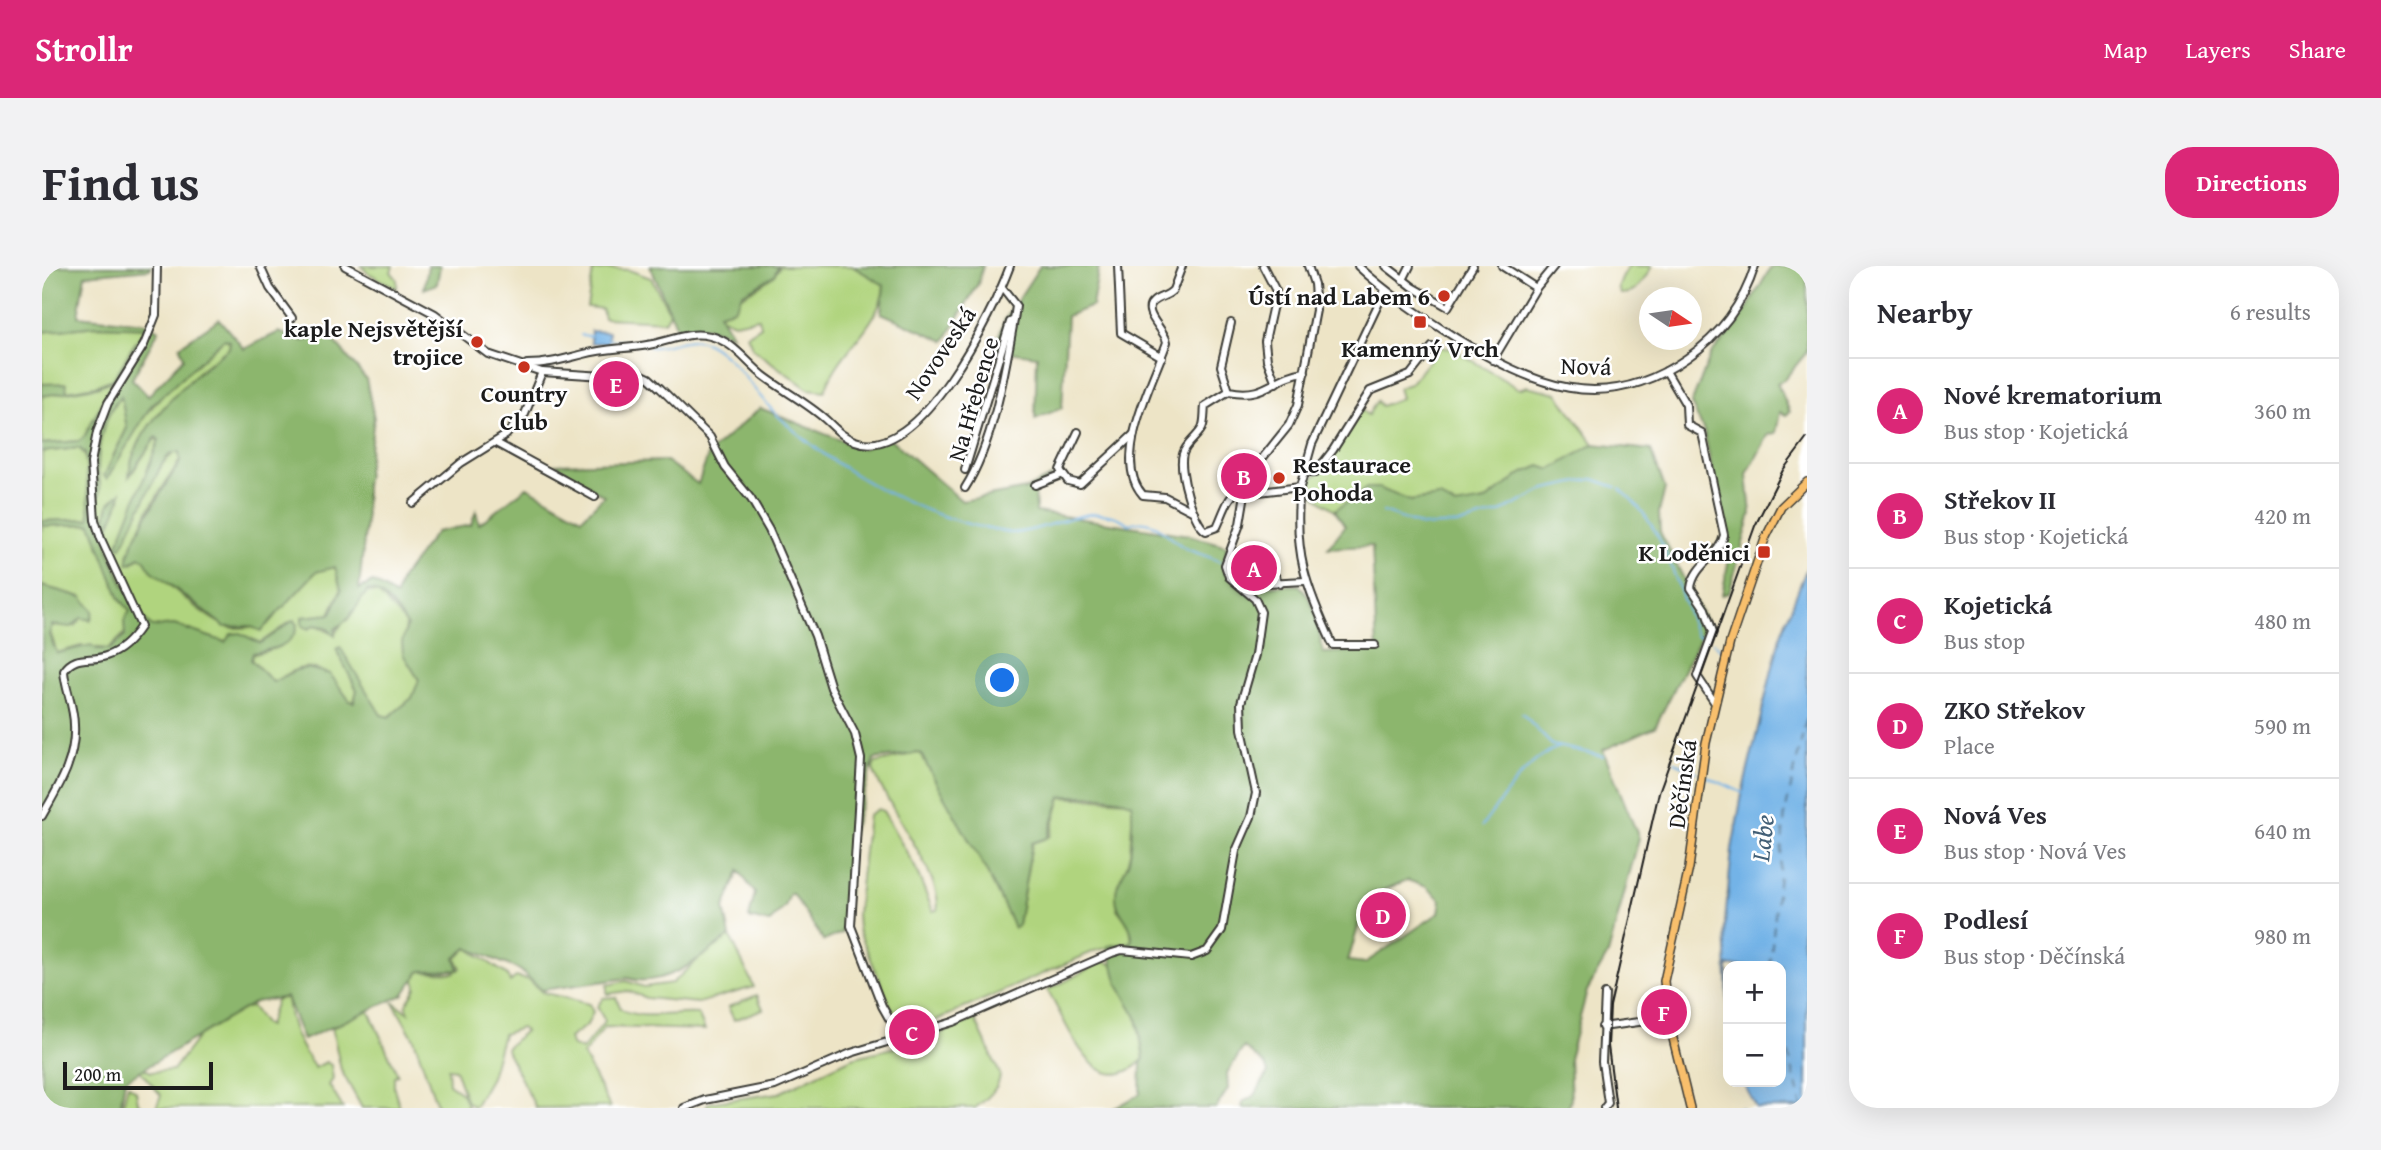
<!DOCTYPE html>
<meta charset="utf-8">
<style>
:root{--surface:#fff;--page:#f2f2f3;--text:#2b2b33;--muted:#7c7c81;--line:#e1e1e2;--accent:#db2777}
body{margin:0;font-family:"Gentium Book Plus",serif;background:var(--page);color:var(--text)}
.controls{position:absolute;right:21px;bottom:21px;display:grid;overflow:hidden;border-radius:14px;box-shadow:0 7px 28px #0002}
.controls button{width:63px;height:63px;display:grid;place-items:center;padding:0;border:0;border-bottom:2px solid var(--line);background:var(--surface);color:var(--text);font:35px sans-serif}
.compass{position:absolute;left:1597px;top:21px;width:63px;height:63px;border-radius:50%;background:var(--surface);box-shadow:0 7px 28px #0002;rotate:103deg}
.scale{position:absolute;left:21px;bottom:18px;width:150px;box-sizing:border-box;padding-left:7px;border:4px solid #1c1c1c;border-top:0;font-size:19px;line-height:24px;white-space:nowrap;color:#1c1c1c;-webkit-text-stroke:5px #fff;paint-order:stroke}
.you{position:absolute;left:961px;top:415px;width:24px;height:24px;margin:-18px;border:5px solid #fff;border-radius:50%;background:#1a73e8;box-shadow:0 0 0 10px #1a73e833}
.badge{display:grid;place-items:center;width:46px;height:46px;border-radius:50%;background:var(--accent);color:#fff;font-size:23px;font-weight:700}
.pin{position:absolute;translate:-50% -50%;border:4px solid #fff;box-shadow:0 2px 7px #0006}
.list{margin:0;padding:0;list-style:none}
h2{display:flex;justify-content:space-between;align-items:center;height:91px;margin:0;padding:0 28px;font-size:30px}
h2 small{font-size:23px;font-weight:400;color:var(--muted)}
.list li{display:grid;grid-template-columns:46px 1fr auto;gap:21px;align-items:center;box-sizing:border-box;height:105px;padding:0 28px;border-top:2px solid var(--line)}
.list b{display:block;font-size:26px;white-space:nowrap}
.list p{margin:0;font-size:23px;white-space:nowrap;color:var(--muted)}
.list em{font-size:23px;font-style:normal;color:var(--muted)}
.map{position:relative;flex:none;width:1765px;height:842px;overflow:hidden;border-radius:28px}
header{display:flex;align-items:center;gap:42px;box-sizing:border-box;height:98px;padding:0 35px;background:var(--accent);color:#fff}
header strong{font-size:33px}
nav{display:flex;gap:38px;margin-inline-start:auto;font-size:24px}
.intro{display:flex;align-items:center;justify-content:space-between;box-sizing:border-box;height:168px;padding:0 42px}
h1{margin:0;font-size:49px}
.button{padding:18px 32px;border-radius:28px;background:var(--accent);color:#fff;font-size:24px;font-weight:700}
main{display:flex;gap:42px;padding:0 42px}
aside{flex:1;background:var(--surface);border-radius:28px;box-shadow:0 7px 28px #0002}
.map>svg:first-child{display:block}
</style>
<header>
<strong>Strollr</strong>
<nav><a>Map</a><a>Layers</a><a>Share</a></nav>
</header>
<div class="intro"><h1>Find us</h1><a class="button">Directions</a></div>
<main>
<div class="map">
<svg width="1765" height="842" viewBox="0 0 1765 842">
<rect width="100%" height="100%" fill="#fff"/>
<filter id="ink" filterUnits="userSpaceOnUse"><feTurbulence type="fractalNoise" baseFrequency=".0143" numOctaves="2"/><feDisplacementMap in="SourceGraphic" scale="14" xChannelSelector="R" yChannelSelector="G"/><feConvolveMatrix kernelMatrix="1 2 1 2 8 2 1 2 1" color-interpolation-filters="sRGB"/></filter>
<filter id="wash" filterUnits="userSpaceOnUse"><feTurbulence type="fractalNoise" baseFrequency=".00686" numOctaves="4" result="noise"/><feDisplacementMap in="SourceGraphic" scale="28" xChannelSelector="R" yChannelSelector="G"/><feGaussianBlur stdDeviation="1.57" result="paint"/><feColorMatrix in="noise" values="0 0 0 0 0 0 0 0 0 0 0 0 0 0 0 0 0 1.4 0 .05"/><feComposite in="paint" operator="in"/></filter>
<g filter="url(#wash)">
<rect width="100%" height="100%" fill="#ede4c6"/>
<g fill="#b0d47e" stroke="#66784d" stroke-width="2">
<polygon points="319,0 351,0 349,6 355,13 355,23 326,7"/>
<path d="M738,0H810L842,19C839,61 795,85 783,125L766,123L711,83L705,69L719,60L717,52L692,57L676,50C691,28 725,23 738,0Z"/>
<path d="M1586,0H1610C1603,13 1595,29 1579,28L1576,21Z"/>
<polygon points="569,3 587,4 609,12 628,47 623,55 562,52 560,43 545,41 551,5"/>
<polygon points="55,60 104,61 87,86 42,171 37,175 0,178 0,130 25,125 0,118 0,66"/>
<path d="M182,73L188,75L187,82L159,103L126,137L88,210L114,171L117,179L102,214L106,224L120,198L134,185L140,191L107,243L86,289L90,297L98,291L102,293C115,309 171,361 192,362C201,363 214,359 225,359C237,344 275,291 295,303L299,324L287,350L260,351L266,363C279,354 282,368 293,367L324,326L336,327L364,357L361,388L377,414L370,432L347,451L339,449L295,384L315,424L312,436H308C296,419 279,395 256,403C247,406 240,413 231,416L209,394L210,389C233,380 246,387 248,356L218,377L192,367L183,376L132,359L110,361C96,350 67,292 65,274C64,261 74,244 79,232L64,248L61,265C53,255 56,236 58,223C59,216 56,209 56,202C56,178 62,148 79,130L85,162L70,192L127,120Z"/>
<polygon points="1398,81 1411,83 1477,123 1485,120 1515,127 1552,178 1509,204 1498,200 1479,208 1443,235 1413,241 1398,231 1368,235 1337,223 1325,222 1293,244 1273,230 1267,215 1285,199 1319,144 1326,149 1335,135 1339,140 1359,132 1356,122 1368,118"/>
<polygon points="37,182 44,191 48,253 0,255 0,186"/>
<polygon points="49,258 78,333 88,345 82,356 84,366 67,383 39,380 15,387 7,362 15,358 33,360 39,352 40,331 0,320 0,260"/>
<path d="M876,487L879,488C912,545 945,602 972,662L976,659L990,577L1008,570L1019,531L1088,535L1091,541L1088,587L1075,643L1088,659L1090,677L1055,684L888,757L869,763L857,760L816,663L815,648L826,549L836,543L841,545L873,601L891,645L895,644C903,613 842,537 831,503L833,497Z"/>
<polygon points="688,670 712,721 656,737 604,732 586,725 565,728 565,719 584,715 602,721 630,717 661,689"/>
<path d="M425,682L464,708L468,716L474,711L487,714L500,726L547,738L551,746L545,759L527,772L529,779L540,784L563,755L555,741L561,732L574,731L579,743C598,755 632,746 656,748L663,764L563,761L541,789L568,841L494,842L465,786L464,782L483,765L479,762L461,768L449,811L432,841L425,836L413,803L406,802L407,818L420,827L426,842H396L372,773L351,736L367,747L364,739L374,722L373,713L378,705L411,707L419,702L414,693Z"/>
<path d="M1061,695L1070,698L1095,751L1102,793C1052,842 1027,758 1005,724C1025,716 1041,705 1061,695Z"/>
<polygon points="715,729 721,743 692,754 686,741"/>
<path d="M241,732L245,733C247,758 258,782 273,802L284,796L289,799L291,813L287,819L301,842H114L119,829L98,805L101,802L109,806L131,804L158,768L204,742L210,741L222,758L226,760L234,734Z"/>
<polygon points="326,743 356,809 352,810 352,822 358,842 320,842 299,804 290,762"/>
<path d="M933,753L958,808C958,822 944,834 933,842H665V838L672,836L737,827L810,792L883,774Z"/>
<polygon points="86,819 94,825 96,837 102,842 80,842"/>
</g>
<g fill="#8cb66d" stroke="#546944" stroke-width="2" fill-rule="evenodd">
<path d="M0,0H109L108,3L43,9L36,50L103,57L117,64L90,113L106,130L142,92L138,80L177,53L202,83L237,66L261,75L287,69L324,113L332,152L323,221L324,254L317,323L331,316L354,330L359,313L394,266L429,259L434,245L437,258L485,221L540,252L562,230L514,198L624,195L656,218L667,187L718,142L820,183L846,171L920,235L984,223L1011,210L993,225L994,246L1147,269L1185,280L1181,303L1216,320L1257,319C1276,338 1276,362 1281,387L1335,384L1330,280L1286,282L1303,260L1293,244L1325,222H1337L1368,235L1398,231L1413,240L1443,235L1479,208L1498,200L1509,204L1552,178L1609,184L1623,222L1617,247L1618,266L1665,358L1613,461L1561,484L1597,572L1566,688L1545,725L1527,793L1529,834L1526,842H1200L1201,836L1213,829L1226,807L1223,799L1202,781L1185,807L1186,823L1174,842H1073L1098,828L1099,798L1102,792L1095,751L1076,719L1066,680L1090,676C1092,657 1074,649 1074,631C1073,616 1083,608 1087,594C1091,577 1090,556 1090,538C1080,530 1032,529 1019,531L1005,572L990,577L976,659L972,662C946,601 909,547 879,488L876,487L832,493L810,568L805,644L800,667L782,675L751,628H748L743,641L727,657L707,652L713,627L697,605L682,642L688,670C661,690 621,724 585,712L500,724L478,704L425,682L413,692L417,704L378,705L361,729L261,774L244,731L213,736L83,814L78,842H0V320L40,331L51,345L49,354L39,352L30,361L10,359L7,369L15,387L49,379L55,383H68L83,370L82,355L88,345L78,333L49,258L0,260V255L48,253L43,187L37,182L0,186V178L37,175L42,171L72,114L54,121L0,130V118L24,117L25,125L53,120L71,113L104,62L55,60L0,66ZM182,73L188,75L187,82C151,109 89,163 87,210L114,171L117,174L75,280L79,281L84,272L120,198L127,189L137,186L138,196C127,214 82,281 86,298L98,291L102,293L109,304L183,361L207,360L219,365L274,306L293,301L299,324L289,348L260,351V360L266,363L272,359L283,361L293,369V363L306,353L326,324C342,326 358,347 365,360L360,376L361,388L377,414L370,432L347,451L339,449L298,381L294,383L315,424L312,436L308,435L288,408L265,402L254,404L231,416L209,394L211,387C228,384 253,380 255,359L252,354L218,377L198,367L189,368L183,376L132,359L110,361C96,351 62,286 65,268C68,254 78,241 79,226L67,238L61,265C53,255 56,236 58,223C59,217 56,213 56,207C55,181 61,149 79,130L85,162L62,210L65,213L109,140ZM1365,614L1385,621L1399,634L1397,647L1323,697L1306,695L1325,631Z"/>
<polygon points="386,0 398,0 395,18 382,23"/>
<polygon points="608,0 736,0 732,10 701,27 692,43 677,47 690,69 664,61 636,64"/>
<polygon points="810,0 941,0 936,18 903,75 839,47 842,19"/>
<polygon points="998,0 1057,0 1050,40 1025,50 1020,142 993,153 995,90 952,84 962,55"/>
<polygon points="1733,0 1765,0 1765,86 1742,114 1735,117 1748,146 1744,149 1738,146 1734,167 1727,168 1705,208 1709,248 1687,327 1680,329 1687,292 1684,273 1662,165 1649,138 1670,86 1696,58 1728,3"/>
</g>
<g fill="#73b3e7" stroke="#486882" stroke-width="2">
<polygon points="549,65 567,66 566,77 549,77"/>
<polygon points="1765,301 1765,605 1760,669 1765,719 1765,842 1714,842 1701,816 1739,816 1739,700 1686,700 1686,741 1683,656 1690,583 1700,528 1738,371"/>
</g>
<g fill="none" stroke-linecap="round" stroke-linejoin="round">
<g stroke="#73b3e7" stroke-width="2">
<polyline points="539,69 549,70"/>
<polyline points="565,73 603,78"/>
<path d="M608,81C626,83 646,68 665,77C694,92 712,127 735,149C798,209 883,254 969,267C1008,266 1050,231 1087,258C1114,247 1126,275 1147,284C1157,288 1169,291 1179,296"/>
<path d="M1578,223C1623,259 1634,318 1654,369L1666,372"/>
<polyline points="1341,246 1380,260 1417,258 1457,247 1504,223 1551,213 1574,221"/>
<polyline points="1671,376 1680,385"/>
<polyline points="1480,448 1510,479 1561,490"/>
<polyline points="1633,496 1655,506"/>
<polyline points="1664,510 1701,527"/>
<path d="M1440,560C1461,533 1485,492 1517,481"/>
<polyline points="1697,842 1700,842"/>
</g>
<g stroke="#436077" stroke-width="2" stroke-dasharray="9 7" stroke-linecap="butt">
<polyline points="1728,700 1743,547 1765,450"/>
<polyline points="1739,756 1760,842"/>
</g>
</g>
</g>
<g filter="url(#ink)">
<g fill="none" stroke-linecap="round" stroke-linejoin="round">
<defs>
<g id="minor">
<polyline points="218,0 228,22 250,52"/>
<polyline points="303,0 393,48 446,88 500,106 562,110 590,104 607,112 619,123 668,171 683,201 709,233 727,264 773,370 789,422 813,468 819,493 809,660 840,740 858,772"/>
<polyline points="1076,0 1079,67 1120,91"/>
<path d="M1140,0L1131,24C1125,31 1117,30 1111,36C1099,46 1123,64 1125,76C1112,114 1068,193 1101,229L1123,231L1152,246"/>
<polyline points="1221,0 1234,25 1223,75 1225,94 1234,117"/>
<path d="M1316,0C1346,28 1379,50 1414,72C1491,119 1561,151 1645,92C1677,70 1701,38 1713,0"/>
<polyline points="1344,0 1371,21 1406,41 1431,0"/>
<polyline points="1460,0 1494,22"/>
<polyline points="1361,14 1368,0"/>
<polyline points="1451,94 1494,22 1512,0"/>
<path d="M485,98C507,98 522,93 542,88C564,82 588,83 611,78C630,74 648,65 668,70C691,75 704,96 722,110C742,125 765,137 783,153C793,162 800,171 813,175C877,199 951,46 968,0"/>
<path d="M1624,105L1644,139L1645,159L1660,167L1682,269C1678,290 1652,298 1649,322L1663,343L1671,366L1655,410L1673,437"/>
<path d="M1187,125L1163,140C1162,147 1163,156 1160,162C1155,172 1144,177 1141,188C1136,203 1151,257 1164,265L1175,261C1182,247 1185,228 1202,221"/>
<path d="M1187,125C1225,133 1231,110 1263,106"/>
<polyline points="1187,125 1179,100 1189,57"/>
<polyline points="1036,166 1018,204 1026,215 1038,218 1092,168"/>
<polyline points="454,177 553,231"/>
<polyline points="923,204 968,56 972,54 974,40 960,22"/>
<polyline points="1261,207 1273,207 1291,184 1328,125 1368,109 1390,81"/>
<polyline points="993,219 1019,209"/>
<path d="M1258,221C1251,287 1264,321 1291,379H1333"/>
<path d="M923,222C951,178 963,106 972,54"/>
<polyline points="1201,228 1258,221 1270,178 1343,24"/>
<polyline points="371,237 419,197 464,169 483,148 500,106"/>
<polyline points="1192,303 1225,317 1263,315"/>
<polyline points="1195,303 1233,310 1238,318"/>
<path d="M0,550C17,520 34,494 32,459C32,440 23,423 22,405C33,388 48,396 64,390C79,385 91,372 99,360L59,273L53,254L49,197L55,166L66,137L102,79L114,49L115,0"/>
<polyline points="1560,761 1626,752"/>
<polyline points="642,842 663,834 733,820 809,787 911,756 1070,687 1080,684 1149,691 1165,685 1180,664 1194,585 1209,551 1214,527 1200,463 1199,437 1213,389 1219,346 1213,333 1187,311 1183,299 1198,258 1206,210 1247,159 1256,139 1274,44 1272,18 1266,0"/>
<polyline points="1562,842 1566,837 1560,796 1563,728"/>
</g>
<polyline id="major" points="1648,842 1626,752 1622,715 1647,602 1664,477 1688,376 1723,273 1739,241 1765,216"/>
</defs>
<use href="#minor" stroke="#3b3a36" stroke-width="10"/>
<use href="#major" stroke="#3b3a36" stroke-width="10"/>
<use href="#minor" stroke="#fff" stroke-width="6"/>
<use href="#major" stroke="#f8bf6c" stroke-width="7"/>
<polyline stroke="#1c1c1c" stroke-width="2" points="1574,842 1566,780 1568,740 1617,526 1713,260 1741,204 1765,172"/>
</g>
</g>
<g fill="#c8321e" stroke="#fff" stroke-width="2.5">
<circle cx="1402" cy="30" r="7"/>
<rect x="1371" y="49" width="14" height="14" rx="3.5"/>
<circle cx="435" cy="76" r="7"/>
<circle cx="482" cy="101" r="7"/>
<circle cx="1237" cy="212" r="7"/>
<rect x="1715" y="279" width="14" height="14" rx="3.5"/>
</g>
<g text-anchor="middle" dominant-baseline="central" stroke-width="5" stroke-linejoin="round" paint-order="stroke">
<g font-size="24" font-weight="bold" fill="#1c1c1c" stroke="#fff" text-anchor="end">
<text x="1388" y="30">Ústí nad Labem 6</text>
<text x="421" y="62">kaple Nejsvětější<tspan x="421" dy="28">trojice</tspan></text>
<text x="1378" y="82" text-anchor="middle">Kamenný Vrch</text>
<text x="482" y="127" text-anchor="middle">Country<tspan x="482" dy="28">Club</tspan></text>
<text x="1251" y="198" text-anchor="start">Restaurace<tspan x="1251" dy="28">Pohoda</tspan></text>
<text x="1708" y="286">K Loděnici</text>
</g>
<g font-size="24" fill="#1c1c1c" stroke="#fff">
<text transform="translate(898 87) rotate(-56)">Novoveská</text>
<text transform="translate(1544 100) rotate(1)">Nová</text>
<text transform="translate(931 133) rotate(-74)">Na Hřebence</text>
<text transform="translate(1640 518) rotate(-82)">Děčínská</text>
</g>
<g font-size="26" font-style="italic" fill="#436077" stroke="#fff">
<text transform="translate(1720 572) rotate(-84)">Labe</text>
</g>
</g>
</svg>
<div class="controls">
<button>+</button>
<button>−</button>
</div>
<svg class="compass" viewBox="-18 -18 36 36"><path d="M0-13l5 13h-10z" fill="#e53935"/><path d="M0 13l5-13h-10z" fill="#7c7c81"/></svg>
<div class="scale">200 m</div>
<div class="you"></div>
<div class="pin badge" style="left:1212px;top:302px">A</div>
<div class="pin badge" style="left:1202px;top:210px">B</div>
<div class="pin badge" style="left:870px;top:766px">C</div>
<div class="pin badge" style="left:1341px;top:649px">D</div>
<div class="pin badge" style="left:574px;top:118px">E</div>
<div class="pin badge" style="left:1622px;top:746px">F</div>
</div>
<aside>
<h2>Nearby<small>6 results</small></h2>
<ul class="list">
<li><span class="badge">A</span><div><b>Nové krematorium</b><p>Bus stop · Kojetická</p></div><em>360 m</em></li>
<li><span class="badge">B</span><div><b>Střekov II</b><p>Bus stop · Kojetická</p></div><em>420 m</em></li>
<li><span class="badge">C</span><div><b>Kojetická</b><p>Bus stop</p></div><em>480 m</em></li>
<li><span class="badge">D</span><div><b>ZKO Střekov</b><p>Place</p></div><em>590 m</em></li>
<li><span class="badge">E</span><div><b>Nová Ves</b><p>Bus stop · Nová Ves</p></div><em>640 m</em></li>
<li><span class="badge">F</span><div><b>Podlesí</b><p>Bus stop · Děčínská</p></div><em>980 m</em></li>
</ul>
</aside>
</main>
